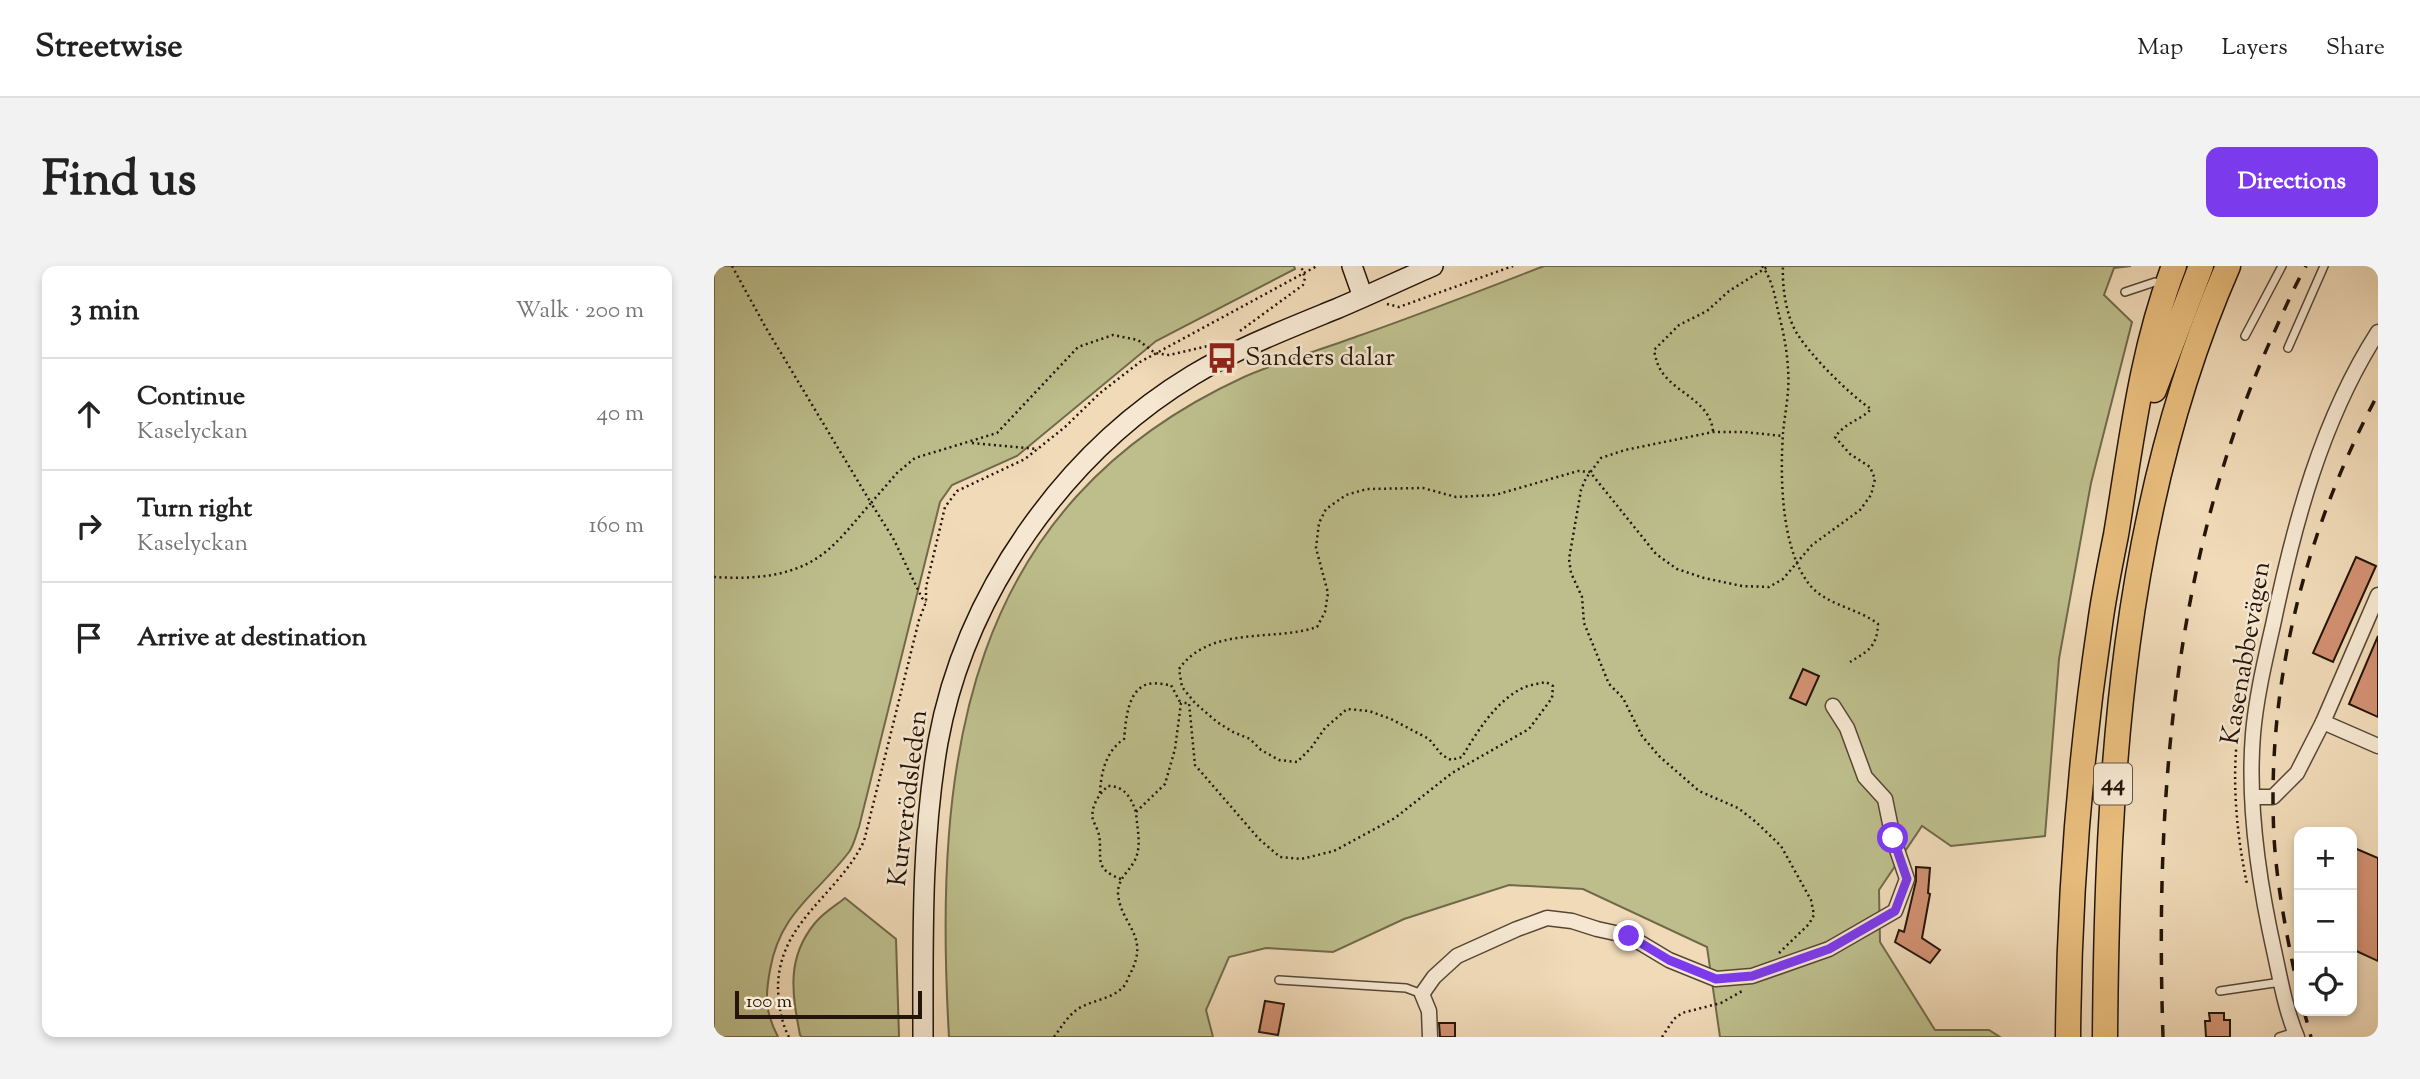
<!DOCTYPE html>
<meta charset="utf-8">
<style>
:root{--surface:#fff;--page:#f2f2f2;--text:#222;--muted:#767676;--line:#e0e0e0;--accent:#7c3aed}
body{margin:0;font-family:"Sorts Mill Goudy",serif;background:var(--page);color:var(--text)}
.controls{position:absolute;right:21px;bottom:21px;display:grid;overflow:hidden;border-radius:14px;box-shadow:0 4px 10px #0003}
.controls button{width:63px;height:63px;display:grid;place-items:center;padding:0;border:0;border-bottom:2px solid var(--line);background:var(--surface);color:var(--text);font:35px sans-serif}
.scale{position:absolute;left:21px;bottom:18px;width:187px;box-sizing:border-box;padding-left:7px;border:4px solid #241509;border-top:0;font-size:19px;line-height:24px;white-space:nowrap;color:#241509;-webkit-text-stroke:5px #f5e7d1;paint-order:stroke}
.stop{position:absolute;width:21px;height:21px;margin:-16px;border:5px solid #7c3aed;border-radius:50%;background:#fff}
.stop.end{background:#7c3aed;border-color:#fff;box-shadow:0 2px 7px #0008}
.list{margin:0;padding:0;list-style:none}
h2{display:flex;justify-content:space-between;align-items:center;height:91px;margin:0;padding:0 28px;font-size:30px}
h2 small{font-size:23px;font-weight:400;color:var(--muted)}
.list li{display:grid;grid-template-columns:46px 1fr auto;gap:21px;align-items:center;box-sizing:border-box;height:112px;padding:0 28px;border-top:2px solid var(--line)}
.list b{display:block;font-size:26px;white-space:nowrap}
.list p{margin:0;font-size:23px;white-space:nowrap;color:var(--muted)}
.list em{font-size:23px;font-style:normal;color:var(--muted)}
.icon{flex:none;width:38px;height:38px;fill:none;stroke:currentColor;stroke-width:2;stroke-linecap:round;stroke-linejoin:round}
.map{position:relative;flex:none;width:1664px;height:771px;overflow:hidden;border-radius:14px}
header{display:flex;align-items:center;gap:42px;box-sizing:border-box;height:98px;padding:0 35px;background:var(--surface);border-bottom:2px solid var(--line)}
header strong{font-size:33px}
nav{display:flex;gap:38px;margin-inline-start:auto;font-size:24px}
.intro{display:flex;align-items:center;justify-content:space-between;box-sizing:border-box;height:168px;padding:0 42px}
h1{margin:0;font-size:49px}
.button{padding:18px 32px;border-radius:14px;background:var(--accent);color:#fff;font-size:24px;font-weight:700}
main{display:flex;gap:42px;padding:0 42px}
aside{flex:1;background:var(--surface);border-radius:14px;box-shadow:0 4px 10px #0003}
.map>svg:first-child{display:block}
</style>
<header>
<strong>Streetwise</strong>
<nav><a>Map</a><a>Layers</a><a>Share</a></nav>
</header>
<div class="intro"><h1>Find us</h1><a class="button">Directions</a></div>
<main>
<aside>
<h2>3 min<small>Walk · 200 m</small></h2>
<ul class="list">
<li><svg class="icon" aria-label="ahead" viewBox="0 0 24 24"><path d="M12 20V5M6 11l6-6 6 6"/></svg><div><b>Continue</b><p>Kaselyckan</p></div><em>40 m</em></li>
<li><svg class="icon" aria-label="right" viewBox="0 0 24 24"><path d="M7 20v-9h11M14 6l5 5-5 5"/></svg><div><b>Turn right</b><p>Kaselyckan</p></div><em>160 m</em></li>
<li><svg class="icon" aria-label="arrive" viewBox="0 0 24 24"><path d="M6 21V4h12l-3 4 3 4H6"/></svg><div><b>Arrive at destination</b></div></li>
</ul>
</aside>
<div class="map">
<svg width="1664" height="771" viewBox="0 0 1664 771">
<rect width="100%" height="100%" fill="#f0dab8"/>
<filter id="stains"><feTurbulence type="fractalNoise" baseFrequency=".00286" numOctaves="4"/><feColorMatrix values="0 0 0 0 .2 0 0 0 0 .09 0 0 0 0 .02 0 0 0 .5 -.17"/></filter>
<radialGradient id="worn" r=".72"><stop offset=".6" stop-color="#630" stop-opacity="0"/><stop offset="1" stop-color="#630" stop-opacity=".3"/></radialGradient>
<g fill="#bdbe8c" stroke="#706a4a" stroke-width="2">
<path d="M0,0H580L581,3L442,75L303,190L238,219L226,236L145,561C142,569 140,579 135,586C103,628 66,646 56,704C51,731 51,746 64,771H0Z"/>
<path d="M830,0H1417L1400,2L1390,29L1418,56L1377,217L1345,393L1331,570L1237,580L1208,560L1165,624L1166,676L1221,764H1275L1286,771H1006L993,681L869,623L795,619L690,653L619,686L552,682L515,691L492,744L499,771H235C219,495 249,240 530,111C566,95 607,84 644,70C707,48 768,24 830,0Z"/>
<path d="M131,632L182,673L185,771H88L86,769C78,727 72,692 101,657C109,647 121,640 131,632Z"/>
</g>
<g fill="#d29172" stroke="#241509" stroke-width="2">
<polygon points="1642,291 1662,300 1619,396 1599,387"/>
<polygon points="1664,370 1664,451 1635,438"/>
<polygon points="1089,403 1105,410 1092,439 1076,432"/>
<polygon points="1638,581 1664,592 1664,695 1638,683"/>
<polygon points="1202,601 1216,602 1214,627 1216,628 1208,672 1226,684 1216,697 1181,676 1185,664 1190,666 1202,615"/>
<polygon points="551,735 570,738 564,769 545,766"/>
<polygon points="1495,747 1510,747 1510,754 1516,754 1516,771 1492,771 1491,755 1496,755"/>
<polygon points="725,757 741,757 741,771 726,771"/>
</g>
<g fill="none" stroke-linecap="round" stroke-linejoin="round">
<defs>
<g id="lane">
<polyline points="1411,26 1441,16"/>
<polyline points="1531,70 1568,0"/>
<polyline points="1574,82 1610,0"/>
<polyline points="565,714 692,722 708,728"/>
<polyline points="1506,725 1567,716"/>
<polyline points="1565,771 1581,766"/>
</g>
<g id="street">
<polyline points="1609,456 1664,480"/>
<polyline points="1539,531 1559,531 1583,507 1609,456 1664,329"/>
<polyline points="716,771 715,745 708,728 720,711 743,690 803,663 833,652 858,655 883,663 915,670 955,694 1002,713 1038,710 1115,683 1181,645 1193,613 1179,572 1171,533 1151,511 1133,462 1119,440"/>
<path d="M1583,771C1572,745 1567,717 1561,689C1545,618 1533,541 1539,468C1542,432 1551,394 1559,359C1580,258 1608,153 1664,66"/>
</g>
<g id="secondary">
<polyline points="638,0 649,31"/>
<path d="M209,771C209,672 207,574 224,476C251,328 350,187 479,109C524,82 573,63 622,43C655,29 687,14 719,0"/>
</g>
<g id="highway">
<polyline points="1440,124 1487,0"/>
<path d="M1354,771C1355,636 1366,492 1386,358C1390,328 1396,299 1402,269C1417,179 1427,86 1460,0"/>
<path d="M1391,771C1393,510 1408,242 1514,0"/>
</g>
</defs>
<use href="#lane" stroke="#574635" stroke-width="10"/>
<use href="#street" stroke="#574635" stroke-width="17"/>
<use href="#secondary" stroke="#241509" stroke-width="22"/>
<use href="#highway" stroke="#241509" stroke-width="27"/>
<g stroke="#241509" stroke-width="2.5" stroke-dasharray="2 3.5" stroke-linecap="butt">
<polyline points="18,0 52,62 157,237 183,207 201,192 283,167 364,81 399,69 424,74 441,87 455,89 498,79"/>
<path d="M1048,0C1058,13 1061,30 1064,45C1069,64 1073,83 1074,103C1076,124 1071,146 1069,167C1066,212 1067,282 1095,318C1111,339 1144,342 1164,358C1163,381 1154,385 1136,396"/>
<polyline points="673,38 685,41 799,0"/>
<polyline points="526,65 589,19 591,12 587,0"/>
<path d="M999,165C996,137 967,129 951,110C944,102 942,94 940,84L965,59L993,45L1015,25L1055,0"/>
<polyline points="258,177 324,183"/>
<path d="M0,311C33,313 70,312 100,294C122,281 140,256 157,237L179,272L208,332L212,336"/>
<path d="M1528,440C1516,498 1521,561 1533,618"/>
<path d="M386,527C387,506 392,485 410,473C412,455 413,424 434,418C441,416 451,419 457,419L466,436"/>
<path d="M407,613C378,602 389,592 385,569C384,564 381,559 379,554C376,541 385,528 394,520C410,520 417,531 422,546"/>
<polyline points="1065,687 1095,658 1100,649 1097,634 1067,580 1042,556 1024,542 985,525 945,490 928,470 909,432 895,418 870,357 868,331 857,307 855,293 867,224 872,212 887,192 911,184 999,166 1030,166 1069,170"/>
<path d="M75,771C67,756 65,740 64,724C63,656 124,630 150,575L205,354L212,336V321L231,241L243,225L311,193L351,161L386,127L426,96L603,0"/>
<path d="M340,771C349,759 355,747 369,740C382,734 398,732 408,722C412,719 414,712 416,708C437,669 406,659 404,627C404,612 415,606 421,594C428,579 423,563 422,546L451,518L461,483L467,437H475L481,499L545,573L566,591L587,593L620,585L681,552L738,507L815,463L838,432L839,420L832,416C823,418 813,419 805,424C780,438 763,466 748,491L737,494L728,489L715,473L677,453L655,445L633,443L611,462L597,482L583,496L565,494L547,484L536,473L519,466L503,456L481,437L468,421L465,403C496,359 559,376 603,361L611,346L614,327L602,282L605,257L612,243L632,229L653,223L709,222L742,231L781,229L864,205L876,206L942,288L963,303L990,312L1028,320L1055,321L1069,313L1098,279L1146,244L1157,229L1161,213L1156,201L1136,188L1121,171C1133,155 1146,155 1157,143C1135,128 1098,91 1084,69C1072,51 1068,21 1069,0"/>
<polyline points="948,771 960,753 968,747 1007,737 1030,724"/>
</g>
<use href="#lane" stroke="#f5e7d1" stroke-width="7"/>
<use href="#street" stroke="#f5e7d1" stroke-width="14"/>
<use href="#secondary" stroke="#f5e7d1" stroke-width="19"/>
<use href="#highway" stroke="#e8bd7c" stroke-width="24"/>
<g stroke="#241509" stroke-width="3.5" stroke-dasharray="12 12" stroke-linecap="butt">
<path d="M1585,728C1574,676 1563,623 1560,571C1552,416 1592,263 1664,128"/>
<polyline points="1590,745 1597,771"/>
<path d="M1449,771C1441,535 1459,290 1558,71C1569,47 1579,23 1592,0"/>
</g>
</g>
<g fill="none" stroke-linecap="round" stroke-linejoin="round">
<polyline stroke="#7c3aed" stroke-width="9" points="915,670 955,694 1002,713 1038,710 1115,683 1181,645 1193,613 1179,572"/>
</g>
<defs>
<symbol id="bus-bare" viewBox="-9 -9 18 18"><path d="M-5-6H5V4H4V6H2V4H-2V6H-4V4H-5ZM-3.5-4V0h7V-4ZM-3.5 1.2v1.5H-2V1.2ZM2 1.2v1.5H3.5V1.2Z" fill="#8f2418" stroke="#f5e7d1" stroke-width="2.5" paint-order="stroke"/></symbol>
</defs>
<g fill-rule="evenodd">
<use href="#bus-bare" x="486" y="70" width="44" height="44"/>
</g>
<g text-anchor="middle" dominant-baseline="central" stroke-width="5" stroke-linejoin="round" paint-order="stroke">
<rect fill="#f5e7d1" stroke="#635445" stroke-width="2" x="1380" y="497.5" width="38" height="41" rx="5"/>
<g font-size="24" font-weight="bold" fill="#241509">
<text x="1399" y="518">44</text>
</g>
<g font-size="26" fill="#241509" stroke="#f5e7d1" text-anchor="start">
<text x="531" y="92">Sanders dalar</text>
</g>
<g font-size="26" fill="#241509" stroke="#f5e7d1">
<text transform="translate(1533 387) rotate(-80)">Kasenabbevägen</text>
<text transform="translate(195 532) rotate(-83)">Kurverödsleden</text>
</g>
</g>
<rect width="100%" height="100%" filter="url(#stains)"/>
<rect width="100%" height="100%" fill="url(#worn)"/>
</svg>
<div class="controls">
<button>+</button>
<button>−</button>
<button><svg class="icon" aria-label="locate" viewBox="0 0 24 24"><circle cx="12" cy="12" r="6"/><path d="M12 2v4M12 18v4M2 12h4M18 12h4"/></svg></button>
</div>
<div class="scale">100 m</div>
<div class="stop" style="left:1179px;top:572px"></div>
<div class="stop end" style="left:915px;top:670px"></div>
</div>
</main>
